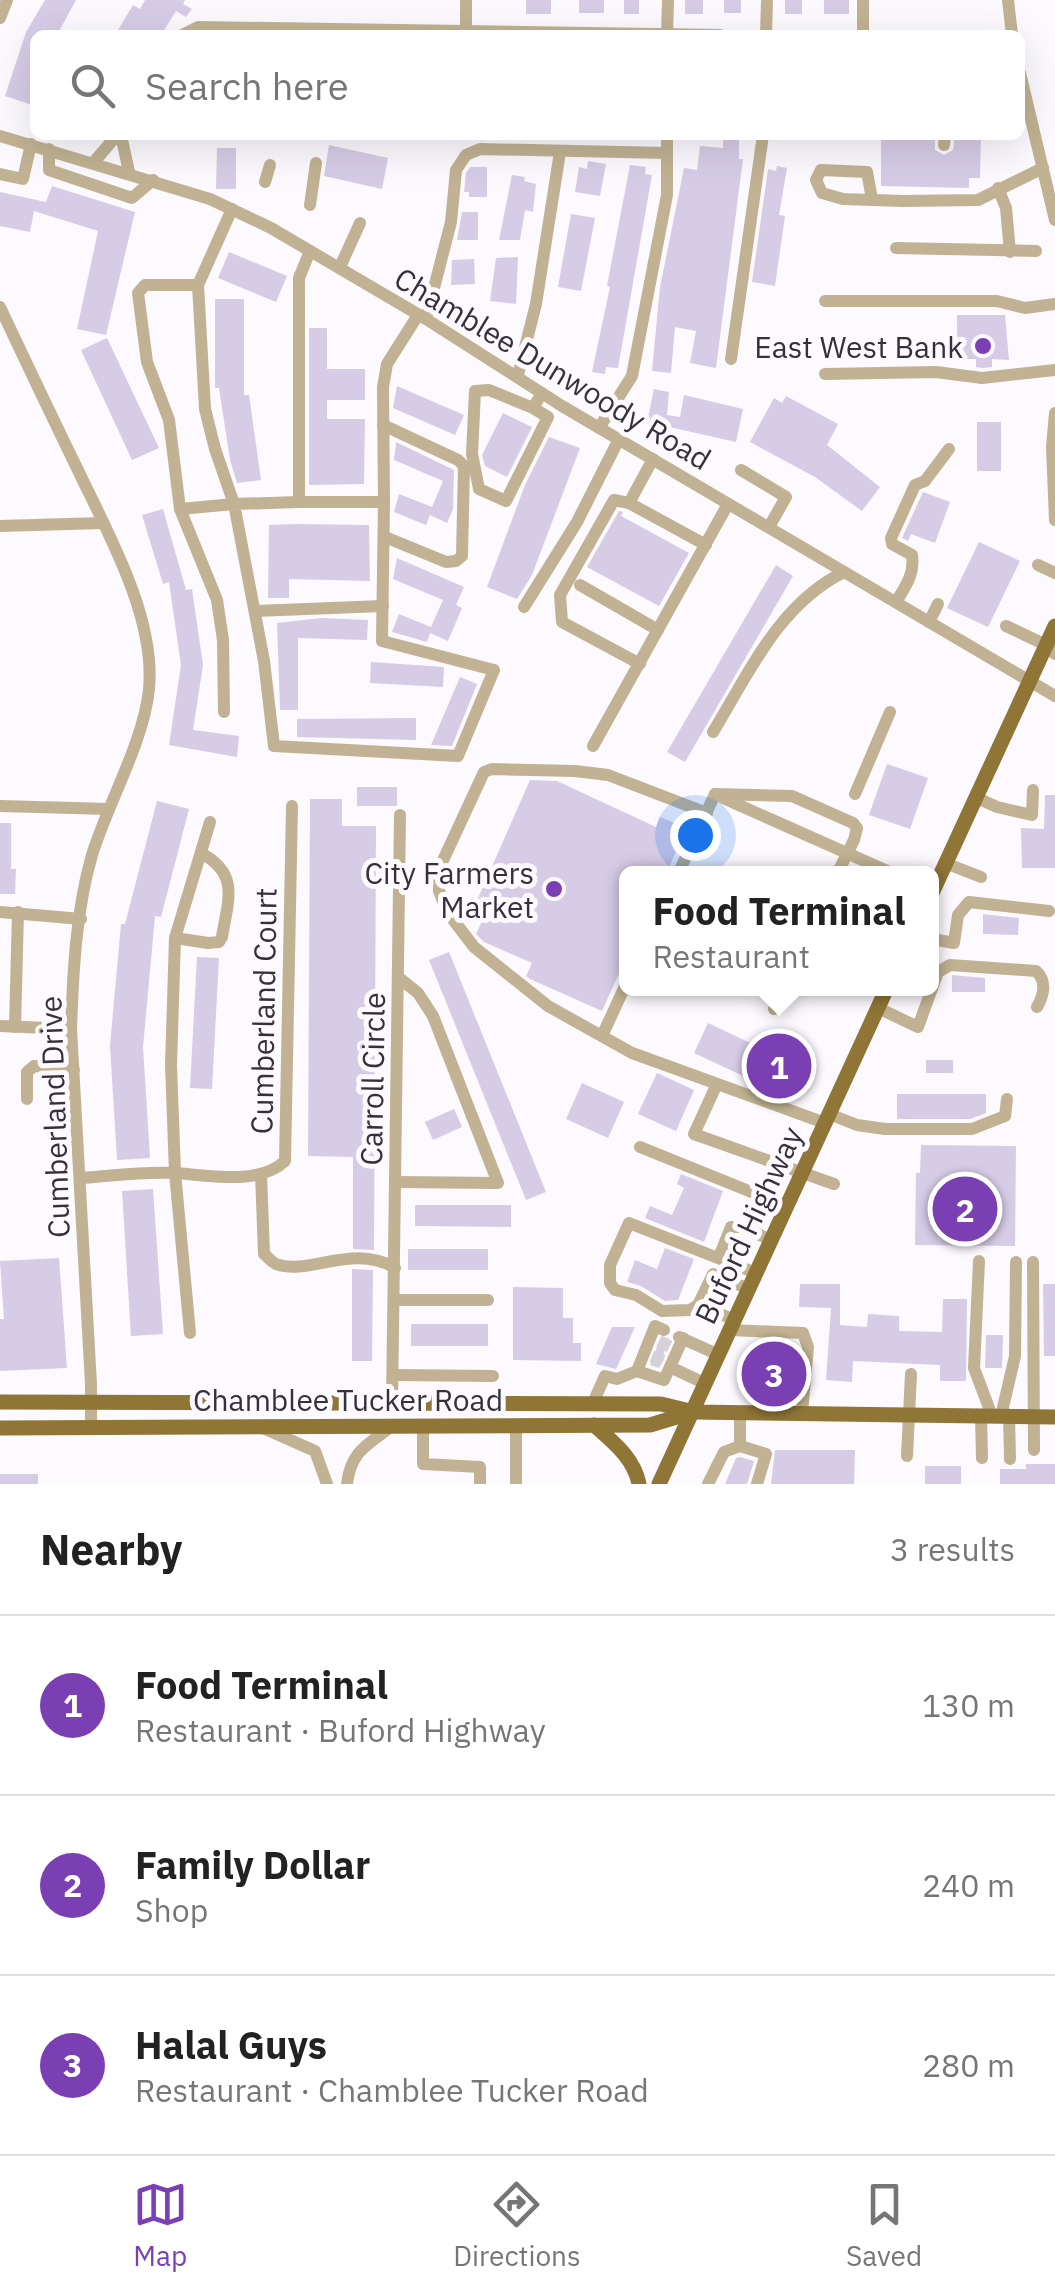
<!DOCTYPE html>
<meta charset="utf-8">
<style>
:root{--surface:#fff;--page:#f6f6f6;--text:#222;--muted:#767676;--line:#e0e0e0;--accent:#7b3fb4}
body{margin:0;font-family:"IBM Plex Sans",sans-serif;background:var(--page);color:var(--text)}
.you{position:absolute;left:695px;top:835px;width:35px;height:35px;margin:-25px;border:8px solid #fff;border-radius:50%;background:#1a73e8;box-shadow:0 0 0 15px #1a73e833}
.badge{display:grid;place-items:center;width:65px;height:65px;border-radius:50%;background:var(--accent);color:#fff;font-size:32px;font-weight:700}
.pin{position:absolute;translate:-50% -50%;border:5px solid #fff;box-shadow:0 2px 10px #0006}
.popup{position:absolute;left:619px;top:866px;width:320px;height:130px;box-sizing:border-box;display:grid;place-content:center;border-radius:15px;background:var(--surface);filter:drop-shadow(0 2px 8px #0005);font-size:32px;white-space:nowrap;color:var(--muted)}
.popup b{font-size:38px;color:var(--text)}
.popup::after{content:'';position:absolute;left:50%;top:100%;margin-left:-20px;border:20px solid transparent;border-top-color:var(--surface)}
.list{margin:0;padding:0;list-style:none}
h2{display:flex;justify-content:space-between;align-items:center;height:130px;margin:0;padding:0 40px;font-size:42px}
h2 small{font-size:32px;font-weight:400;color:var(--muted)}
.list li{display:grid;grid-template-columns:65px 1fr auto;gap:30px;align-items:center;box-sizing:border-box;height:180px;padding:0 40px;border-top:2px solid var(--line)}
.list b{display:block;font-size:38px;white-space:nowrap}
.list p{margin:0;font-size:32px;white-space:nowrap;color:var(--muted)}
.list em{font-size:32px;font-style:normal;color:var(--muted)}
.icon{flex:none;width:55px;height:55px;fill:none;stroke:currentColor;stroke-width:2;stroke-linecap:round;stroke-linejoin:round}
.map{position:relative;flex:none;width:1055px;height:1484px;overflow:hidden}
.search{position:absolute;background:var(--surface);box-shadow:0 10px 40px #0002;left:30px;right:30px;top:30px;height:110px;display:flex;align-items:center;gap:25px;box-sizing:border-box;padding:0 35px;border-radius:15px;color:var(--muted);font-size:38px}
.sheet{height:670px;background:var(--surface)}
nav{display:flex;justify-content:space-around;align-items:center;box-sizing:border-box;height:140px;border-top:2px solid var(--line);background:var(--surface);font-size:28px;color:var(--muted)}
nav a{display:grid;justify-items:center;gap:5px}
nav .on{color:var(--accent)}
.map>svg:first-child{display:block}
</style>
<div class="map">
<svg width="1055" height="1484" viewBox="0 0 1055 1484">
<rect width="100%" height="100%" fill="#fcf9ff"/>
<g fill="#d6cce6">
<polygon points="45,0 76,0 57,35 35,35 35,96 32,105 5,96 26,32"/>
<polygon points="145,0 185,0 183,4 192,9 186,17 176,11 161,35 115,35 133,5 140,9"/>
<rect x="526" y="0" width="25" height="14"/>
<rect x="579" y="0" width="25" height="13"/>
<rect x="624" y="0" width="15" height="14"/>
<rect x="685" y="0" width="18" height="14"/>
<rect x="724" y="0" width="17" height="13"/>
<rect x="785" y="0" width="17" height="14"/>
<rect x="824" y="0" width="25" height="14"/>
<polygon points="723,135 739,135 739,159 743,159 716,368 690,363 696,331 675,327 671,373 652,371 660,287 684,168 697,170 700,146 723,148"/>
<polygon points="881,135 935,135 935,150 944,155 953,150 955,135 981,135 980,178 969,178 969,188 881,186"/>
<polygon points="329,145 388,158 382,189 324,176"/>
<polygon points="217,148 236,148 236,189 216,189"/>
<polygon points="588,161 606,164 600,196 575,192 579,167 587,169"/>
<polygon points="630,165 646,167 645,174 652,175 618,368 606,367 605,374 592,372 610,287 607,286"/>
<polygon points="777,166 787,168 779,215 785,216 775,286 752,282 768,169 776,171"/>
<polygon points="470,167 487,167 487,197 469,197 469,192 464,192 466,173"/>
<polygon points="512,175 525,177 524,181 536,184 533,212 525,210 520,240 499,240"/>
<polygon points="52,186 135,212 106,335 77,329 98,231 34,211 30,232 0,226 0,192 46,202"/>
<polygon points="462,212 478,212 478,240 457,240"/>
<polygon points="571,214 595,218 581,291 558,287"/>
<polygon points="229,252 287,276 276,302 218,278"/>
<polygon points="518,257 516,304 490,301 496,258"/>
<polygon points="474,259 475,284 451,285 452,260"/>
<polygon points="215,299 244,299 244,395 249,395 261,480 237,483 230,460 219,388 215,388"/>
<polygon points="957,315 1005,315 1009,360 992,359 992,367 982,368 976,367 976,359 957,359"/>
<polygon points="309,328 327,328 327,369 365,369 365,400 327,400 327,419 365,419 364,484 309,485"/>
<polygon points="107,338 159,448 132,460 81,350"/>
<polygon points="397,386 464,415 455,435 393,408"/>
<polygon points="654,389 669,392 667,415 680,417 684,395 743,409 736,442 647,422"/>
<polygon points="786,396 838,424 827,445 880,487 862,511 815,477 750,442 774,398 782,403"/>
<polygon points="503,413 532,427 507,477 485,466 482,455"/>
<rect x="977" y="422" width="24" height="49"/>
<polygon points="549,437 580,448 532,575 517,599 487,587 525,485"/>
<polygon points="396,442 454,470 453,509 447,523 430,515 426,525 394,512 399,494 432,507 443,481 394,460"/>
<polygon points="923,492 950,502 935,543 911,534 908,541 902,538"/>
<polygon points="163,509 186,590 192,589 203,665 193,730 239,736 237,757 169,745 181,665 169,582 163,584 142,515"/>
<polygon points="619,511 623,512 621,516 689,553 659,606 587,567"/>
<polygon points="296,524 369,525 370,581 289,579 289,598 268,598 269,525"/>
<polygon points="979,542 1020,561 988,627 947,608"/>
<polygon points="397,558 464,587 456,605 462,608 448,641 430,633 427,642 392,632 399,614 431,627 443,600 393,579"/>
<polygon points="776,565 793,576 685,762 667,752"/>
<polygon points="321,618 368,620 367,640 298,638 298,710 280,710 277,623"/>
<polygon points="371,662 444,667 443,687 370,683"/>
<polygon points="460,677 477,684 452,746 431,745"/>
<polygon points="416,718 416,740 297,737 297,719"/>
<polygon points="887,764 928,778 910,829 869,815"/>
<polygon points="530,780 557,781 656,827 660,817 687,828 667,871 626,874 626,958 602,1011 530,979 526,976 532,963 484,942 476,934 487,910 475,905"/>
<rect x="357" y="787" width="40" height="19"/>
<polygon points="1045,795 1055,795 1055,868 1022,868 1021,828 1044,829"/>
<polygon points="310,799 342,799 342,826 376,826 374,1250 353,1249 353,1157 308,1156"/>
<polygon points="157,801 189,809 161,917 155,916 143,1047 150,1158 117,1160 110,1046 121,924 125,924"/>
<polygon points="0,823 11,823 11,869 16,869 15,894 0,894"/>
<polygon points="983,914 1019,918 1018,935 983,934"/>
<polygon points="449,952 546,1192 526,1200 429,960"/>
<polygon points="197,957 219,958 212,1089 190,1088"/>
<polygon points="952,975 985,978 985,992 952,992"/>
<polygon points="708,1023 763,1049 772,1030 808,1046 784,1095 694,1053"/>
<rect x="926" y="1060" width="27" height="13"/>
<polygon points="657,1073 694,1090 676,1131 638,1114"/>
<polygon points="582,1083 624,1102 608,1138 566,1119"/>
<polygon points="897,1094 986,1094 986,1113 970,1119 897,1119"/>
<polygon points="454,1109 462,1127 433,1140 425,1122"/>
<polygon points="921,1145 1016,1146 1015,1246 915,1245 916,1173 920,1173"/>
<polygon points="681,1174 723,1191 704,1242 645,1218 650,1206 672,1215 684,1188 677,1184"/>
<polygon points="153,1189 163,1334 131,1336 122,1191"/>
<polygon points="415,1205 511,1205 511,1227 415,1226"/>
<polygon points="665,1248 694,1259 678,1300 665,1301 641,1286 627,1282 635,1260 657,1269"/>
<rect x="408" y="1249" width="80" height="21"/>
<polygon points="59,1258 67,1368 0,1371 0,1319 4,1319 0,1261"/>
<polygon points="352,1269 373,1270 372,1361 352,1361"/>
<polygon points="800,1284 840,1284 840,1325 867,1327 868,1314 899,1316 899,1331 942,1332 943,1299 967,1299 966,1381 940,1381 940,1365 853,1361 852,1382 826,1380 831,1308 799,1307"/>
<polygon points="1043,1284 1055,1284 1055,1356 1044,1356"/>
<polygon points="513,1287 563,1288 563,1318 573,1318 573,1343 581,1343 581,1361 513,1360"/>
<rect x="411" y="1324" width="77" height="22"/>
<polygon points="612,1327 635,1327 616,1369 596,1364"/>
<polygon points="986,1335 1003,1335 1002,1368 985,1368"/>
<polygon points="669,1338 659,1368 650,1365 660,1339"/>
<rect x="757" y="1361" width="32" height="23"/>
<polygon points="775,1450 855,1450 854,1484 771,1484"/>
<polygon points="740,1457 754,1461 747,1484 725,1484 736,1458"/>
<polygon points="1026,1464 1055,1464 1055,1484 1000,1484 1000,1469 1026,1469"/>
<rect x="925" y="1466" width="36" height="18"/>
<rect x="0" y="1474" width="38" height="10"/>
</g>
<g fill="none" stroke-linecap="round" stroke-linejoin="round">
<g stroke="#d4d1d8" stroke-width="12" stroke-dasharray="12 6" stroke-linecap="butt">
<polyline points="659,1341 674,1349"/>
<polyline points="652,1356 668,1363"/>
</g>
<g stroke="#c0b292" stroke-width="12">
<polyline points="466,0 466,35"/>
<polyline points="1008,0 1012,35"/>
<polyline points="0,18 7,0"/>
<polyline points="182,35 198,27 720,35"/>
<polyline points="667,35 668,0"/>
<polyline points="766,35 767,0"/>
<polyline points="863,35 863,0"/>
<polyline points="1020,73 1055,220"/>
<polyline points="121,135 129,172"/>
<polyline points="0,136 210,199 271,228 426,319 562,406 1055,696"/>
<polyline points="944,145 945,135"/>
<polyline points="49,149 49,170 132,198 153,180"/>
<polyline points="94,162 117,135"/>
<polyline points="0,174 23,179 31,144"/>
<polyline points="265,182 270,165"/>
<polyline points="998,188 1006,208 1010,252"/>
<polyline points="872,199 867,172 821,170 816,180 822,193 843,199 903,201 978,200 1043,168"/>
<polyline points="310,205 316,163"/>
<polyline points="896,248 1036,251"/>
<polyline points="310,251 299,278 299,502 384,502 383,387 387,364 418,315"/>
<polyline points="340,267 360,223"/>
<polyline points="198,285 145,285 138,293 147,362 169,420 180,509 217,600 223,640 224,712"/>
<polyline points="825,301 997,301 1025,308 1055,304"/>
<path d="M0,307C25,360 50,413 76,466C106,530 156,616 149,689C144,741 108,803 92,855C76,910 73,972 71,1029L91,1384V1428"/>
<polyline points="426,319 451,222 456,170 466,155 480,149 667,153"/>
<polyline points="731,359 763,135"/>
<polyline points="825,374 936,372 982,378 1055,370"/>
<polyline points="518,375 536,304 560,152"/>
<polyline points="533,408 489,390 475,391 472,454 479,489 506,501 548,417 533,408 542,393"/>
<polyline points="1055,413 1052,447 1055,520"/>
<polyline points="383,425 458,460 464,466 462,556 456,561 446,562 385,537"/>
<polyline points="599,428 632,376 667,195 667,135"/>
<polyline points="653,459 629,503 706,545"/>
<polyline points="741,470 786,497 769,527"/>
<polyline points="299,502 234,504 264,661 274,746 458,756 494,670 382,641 384,502"/>
<polyline points="629,503 614,500 560,595 562,622 640,664"/>
<polyline points="180,509 234,504 215,449 205,409 198,285 232,209"/>
<polyline points="0,526 103,523"/>
<polyline points="1038,565 1055,573"/>
<polyline points="580,585 658,630"/>
<path d="M896,602C905,587 915,574 912,555L892,544L891,538L915,485L925,481L949,449"/>
<polyline points="524,607 577,522 619,439"/>
<polyline points="255,611 383,606"/>
<polyline points="929,622 938,604"/>
<polyline points="1006,626 1046,645 1055,654"/>
<path d="M713,732C749,673 779,604 844,572"/>
<polyline points="593,746 728,504"/>
<polyline points="715,794 792,796 853,823 857,828 854,840 837,874"/>
<polyline points="855,794 890,712"/>
<polyline points="975,797 997,807 1032,815 1033,790"/>
<polyline points="723,798 894,874"/>
<polyline points="0,806 109,809"/>
<polyline points="707,813 608,775 575,771 492,769 484,772 439,869 439,891 448,913 474,947 548,1006 632,1053 825,1123"/>
<polyline points="945,863 981,877"/>
<polyline points="678,874 715,794"/>
<polyline points="0,912 81,919"/>
<path d="M175,938L208,943L219,942L222,937C228,900 240,874 201,853"/>
<polyline points="932,939 954,943 958,915 969,902 1049,911"/>
<path d="M878,1008L918,1027L938,972L950,965L1036,971C1047,981 1044,995 1037,1007"/>
<polyline points="774,1009 784,988"/>
<polyline points="0,1026 71,1029"/>
<polyline points="15,1027 18,912"/>
<polyline points="602,1036 626,984"/>
<polyline points="716,1086 694,1134 834,1184"/>
<polyline points="27,1099 27,1072 34,1066 74,1070"/>
<polyline points="829,1114 857,1125 885,1129 972,1129 1005,1116 1007,1099"/>
<polyline points="640,1147 786,1206"/>
<path d="M261,1174L264,1254C268,1257 271,1262 276,1264C308,1276 353,1243 395,1268"/>
<path d="M81,1178C111,1176 144,1171 174,1173C208,1175 259,1186 285,1161L292,806"/>
<polyline points="396,1182 498,1183 433,1016 418,993 398,977"/>
<polyline points="719,1257 731,1227 742,1227 771,1240"/>
<polyline points="979,1261 974,1368 992,1416"/>
<polyline points="1033,1262 1034,1450"/>
<polyline points="749,1289 713,1274 698,1305 690,1310 662,1311 636,1295 615,1290 610,1283 610,1265 629,1223 756,1273"/>
<polyline points="394,1300 488,1300"/>
<polyline points="698,1305 735,1320"/>
<polyline points="730,1330 803,1333 808,1347 802,1413"/>
<polyline points="190,1333 175,1173 171,1065 175,938 210,822"/>
<polyline points="679,1337 719,1355"/>
<polyline points="683,1338 670,1367 706,1384"/>
<polyline points="637,1371 664,1380 670,1367"/>
<polyline points="393,1375 493,1376"/>
<polyline points="392,1402 400,815"/>
<polyline points="593,1403 605,1376 617,1379 637,1371 655,1326 664,1330"/>
<polyline points="740,1413 740,1446"/>
<polyline points="981,1416 982,1458"/>
<polyline points="1001,1416 1015,1356 1016,1262"/>
<polyline points="1009,1416 1010,1459"/>
<polyline points="423,1426 423,1464 480,1467 480,1484"/>
<polyline points="263,1428 315,1451 327,1484"/>
<polyline points="907,1456 911,1374"/>
<path d="M347,1484C351,1451 367,1445 392,1426"/>
<polyline points="516,1484 516,1425"/>
<polyline points="708,1484 724,1452 740,1446 766,1454 757,1484"/>
</g>
<g stroke="#8f7536" stroke-width="15">
<polyline points="932,893 1055,626"/>
<polyline points="0,1402 661,1404 694,1412 1055,1417"/>
<path d="M594,1425C613,1442 634,1458 639,1484"/>
<polyline points="0,1428 650,1425 690,1413"/>
<polyline points="659,1484 887,988"/>
</g>
</g>
<g fill="#7b3fb4" stroke="#fcf9ff" stroke-width="4">
<circle cx="983" cy="346" r="10"/>
<circle cx="554" cy="889" r="10"/>
</g>
<g text-anchor="middle" dominant-baseline="central" stroke-width="10" stroke-linejoin="round" paint-order="stroke">
<g font-size="30" fill="#35303a" stroke="#fcf9ff" text-anchor="end">
<text x="963" y="346">East West Bank</text>
<text x="534" y="872">City Farmers<tspan x="534" dy="34">Market</tspan></text>
</g>
<g font-size="30" fill="#35303a" stroke="#fcf9ff">
<text transform="translate(553 368) rotate(31)">Chamblee Dunwoody Road</text>
<text transform="translate(263 1011) rotate(-89)">Cumberland Court</text>
<text transform="translate(372 1079) rotate(-89)">Carroll Circle</text>
<text transform="translate(54 1117) rotate(-92)">Cumberland Drive</text>
<text transform="translate(748 1225) rotate(-65)">Buford Highway</text>
<text x="348" y="1399">Chamblee Tucker Road</text>
</g>
</g>
</svg>
<div class="you"></div>
<div class="pin badge" style="left:779px;top:1066px">1</div>
<div class="popup"><b>Food Terminal</b>Restaurant</div>
<div class="pin badge" style="left:965px;top:1209px">2</div>
<div class="pin badge" style="left:774px;top:1374px">3</div>
<div class="search"><svg class="icon" aria-label="search" viewBox="0 0 24 24"><circle cx="10" cy="10" r="6"/><path d="M15 15l6 6"/></svg>Search here</div>
</div>
<section class="sheet">
<h2>Nearby<small>3 results</small></h2>
<ul class="list">
<li><span class="badge">1</span><div><b>Food Terminal</b><p>Restaurant · Buford Highway</p></div><em>130 m</em></li>
<li><span class="badge">2</span><div><b>Family Dollar</b><p>Shop</p></div><em>240 m</em></li>
<li><span class="badge">3</span><div><b>Halal Guys</b><p>Restaurant · Chamblee Tucker Road</p></div><em>280 m</em></li>
</ul>
</section>
<nav>
<a class="on"><svg class="icon" aria-label="map" viewBox="0 0 24 24"><path d="M3 6l6-2 6 2 6-2v14l-6 2-6-2-6 2zM9 4v14M15 6v14"/></svg>Map</a>
<a><svg class="icon" aria-label="directions" viewBox="0 0 24 24"><path d="M12 3l9 9-9 9-9-9zM9 14v-3h6M13 9l2 2-2 2"/></svg>Directions</a>
<a><svg class="icon" aria-label="saved" viewBox="0 0 24 24"><path d="M7 4h10v16l-5-4-5 4z"/></svg>Saved</a>
</nav>
